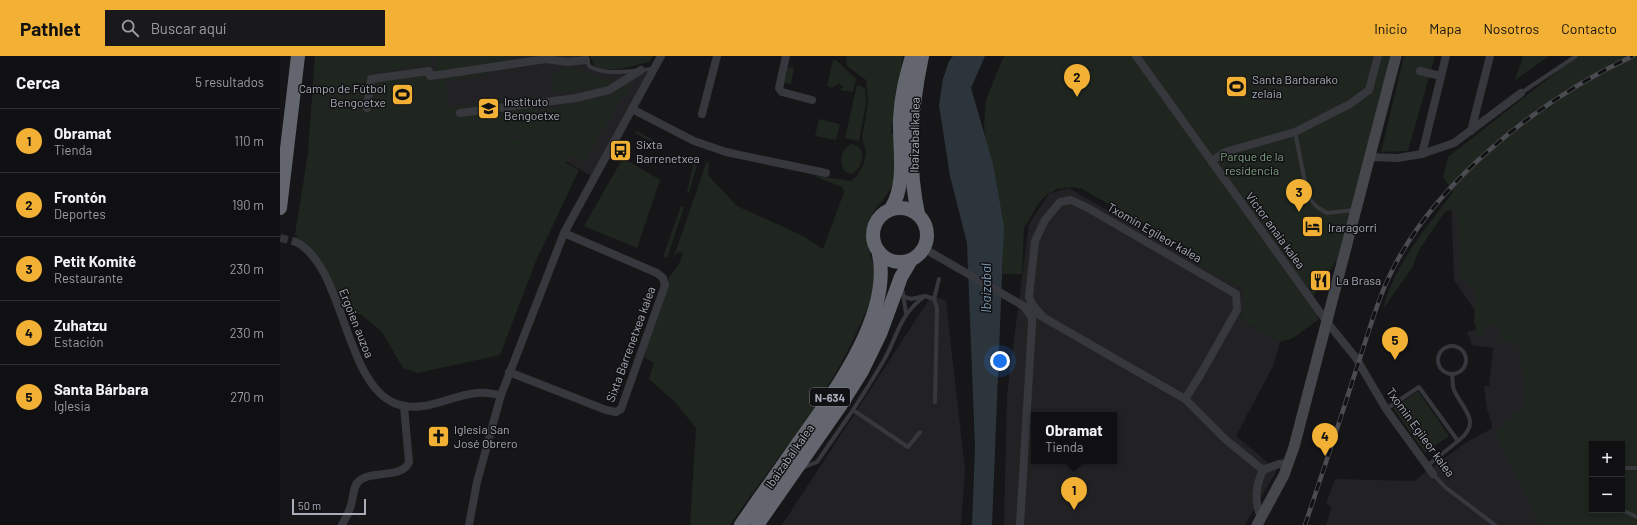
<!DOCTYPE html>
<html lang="es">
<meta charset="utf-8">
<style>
:root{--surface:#101012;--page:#19191b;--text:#f1f3f6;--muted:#9c9d9f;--line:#303032;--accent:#f2b134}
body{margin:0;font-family:Barlow,sans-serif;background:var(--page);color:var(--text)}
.controls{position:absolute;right:12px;bottom:12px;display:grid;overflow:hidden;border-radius:0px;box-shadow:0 2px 6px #0003}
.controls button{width:36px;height:36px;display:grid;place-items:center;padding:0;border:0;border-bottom:1px solid var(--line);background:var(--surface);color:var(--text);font:20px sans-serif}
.scale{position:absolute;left:12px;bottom:10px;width:74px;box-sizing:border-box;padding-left:4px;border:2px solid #a8adb8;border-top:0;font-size:11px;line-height:14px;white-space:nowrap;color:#a8adb8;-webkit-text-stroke:3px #111113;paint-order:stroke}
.you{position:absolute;left:720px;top:305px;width:14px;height:14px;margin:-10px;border:3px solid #fff;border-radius:50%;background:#1a73e8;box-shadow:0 0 0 6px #1a73e833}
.badge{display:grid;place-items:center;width:26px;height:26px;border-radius:50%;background:var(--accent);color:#111;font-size:13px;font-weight:700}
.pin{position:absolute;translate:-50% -33px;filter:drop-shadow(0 1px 2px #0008)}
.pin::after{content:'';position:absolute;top:21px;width:14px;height:12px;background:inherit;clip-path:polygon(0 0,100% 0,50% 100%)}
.popup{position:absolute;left:751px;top:356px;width:86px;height:52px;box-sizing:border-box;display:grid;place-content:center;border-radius:0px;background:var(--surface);filter:drop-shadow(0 1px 3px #0005);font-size:13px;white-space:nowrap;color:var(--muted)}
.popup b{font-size:15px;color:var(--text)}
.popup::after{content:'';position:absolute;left:50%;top:100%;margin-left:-8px;border:8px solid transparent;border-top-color:var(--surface)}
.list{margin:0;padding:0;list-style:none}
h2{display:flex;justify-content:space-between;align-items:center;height:52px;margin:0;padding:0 16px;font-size:17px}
h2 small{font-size:13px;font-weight:400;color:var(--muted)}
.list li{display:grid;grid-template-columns:26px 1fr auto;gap:12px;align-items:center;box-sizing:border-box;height:64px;padding:0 16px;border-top:1px solid var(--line)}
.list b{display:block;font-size:15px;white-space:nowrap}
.list p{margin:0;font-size:13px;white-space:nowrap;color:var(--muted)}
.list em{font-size:13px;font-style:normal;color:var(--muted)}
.icon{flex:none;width:22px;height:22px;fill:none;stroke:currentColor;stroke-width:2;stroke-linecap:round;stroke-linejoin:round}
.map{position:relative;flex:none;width:1357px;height:469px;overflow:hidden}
header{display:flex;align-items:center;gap:24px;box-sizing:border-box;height:56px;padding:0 20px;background:var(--accent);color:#111}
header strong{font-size:19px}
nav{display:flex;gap:22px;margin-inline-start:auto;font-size:14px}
.search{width:280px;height:36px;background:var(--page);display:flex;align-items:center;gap:10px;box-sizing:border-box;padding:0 14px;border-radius:0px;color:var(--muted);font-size:15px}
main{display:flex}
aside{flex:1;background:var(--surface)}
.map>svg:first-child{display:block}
</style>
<header>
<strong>Pathlet</strong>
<div class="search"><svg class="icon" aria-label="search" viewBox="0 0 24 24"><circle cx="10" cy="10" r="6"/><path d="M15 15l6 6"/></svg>Buscar aquí</div>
<nav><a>Inicio</a><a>Mapa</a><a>Nosotros</a><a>Contacto</a></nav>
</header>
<main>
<aside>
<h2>Cerca<small>5 resultados</small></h2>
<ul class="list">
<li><span class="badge">1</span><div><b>Obramat</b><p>Tienda</p></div><em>110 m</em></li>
<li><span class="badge">2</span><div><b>Frontón</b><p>Deportes</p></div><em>190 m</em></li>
<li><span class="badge">3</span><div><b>Petit Komité</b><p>Restaurante</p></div><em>230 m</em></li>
<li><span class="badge">4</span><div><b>Zuhatzu</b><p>Estación</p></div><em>230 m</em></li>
<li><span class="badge">5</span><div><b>Santa Bárbara</b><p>Iglesia</p></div><em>270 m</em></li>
</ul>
</aside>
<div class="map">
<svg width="1357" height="469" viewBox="0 0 1357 469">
<rect width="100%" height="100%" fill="#161618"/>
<g fill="#222225" fill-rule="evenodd">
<polygon points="57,0 307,0 309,10 316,14 374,13 315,122 250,85 131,68"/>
<path d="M1305,127L1357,469H1046L1052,451L1046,448L1055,423L1134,425L1185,387L1211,373L1212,368L1207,353L1204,330H1209L1213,292L1192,289L1187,276L1201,272V264L1174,224L1171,144ZM1312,388H1342V454H1312Z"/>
<path d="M789,132L961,232L965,243V252L960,263L1000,286L993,310L956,380L997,414L965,469H724L727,338L749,168L769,138ZM754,359H834V405H754Z"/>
<polygon points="652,239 666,245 685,414 681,469 502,469"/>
</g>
<g fill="#1e261f" fill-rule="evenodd">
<path d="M35,0H90L94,19L152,10L154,26L163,21L207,16L205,19L165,26L169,51L256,40L259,60L251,69L260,59L271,52L328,40L346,29L353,22L354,24L348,36L337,48L304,108L290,99L286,107L299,114L256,205L220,299L138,317L123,312L102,276L82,259L65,255L15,178L28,97ZM178,74L241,80L244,83L179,74Z"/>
<polygon points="91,0 150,0 151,8 94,17"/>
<polygon points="156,0 230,0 233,6 158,17"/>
<path d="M310,0H373L369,6C351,10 334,17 315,11Z"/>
<path d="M566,0H623L611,77L615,78C615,91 618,111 615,123C610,141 589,154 587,173C584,191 597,208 595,226C593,240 587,254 581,266C550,341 495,403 450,469H410L416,372L396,347L369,323L374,307L365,302L364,296L389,222L399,208L403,197L398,196L393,203L427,105L429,108L428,119L457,150L523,180L543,193L564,136L562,131L531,119L571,125L577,120L584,107L586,96L582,82L588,46L586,24L567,10Z"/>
<path d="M725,0H1111L1057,204L1034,239L1038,264L1013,282L1000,286L960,263C965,251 965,244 961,232L913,205L911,194L802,133L792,131L777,133L765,140L757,150L744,172L742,218H723L722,159L705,82L704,67L706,44L722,4Z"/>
<polygon points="1124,0 1155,0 1128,95 1101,96"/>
<polygon points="1243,0 1269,0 1235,24"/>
<path d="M1297,0H1357V469H1261L1257,464L1216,376L1247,347L1237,280L1235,287L1225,286L1219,281L1220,271L1205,269L1204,279L1198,278L1194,265L1196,237L1182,222L1177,152L1165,156L1139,194L1132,212L1103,253C1114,209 1146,172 1173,136L1163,121L1168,101ZM1312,388H1342V454H1312Z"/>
<polygon points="553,4 556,4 576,23 573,36 560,34 563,31 559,27 552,32 547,30"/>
<polygon points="508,11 514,12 511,28 504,27"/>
<path d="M293,12L327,24L343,22C323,35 296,35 274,37L272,19L280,13Z"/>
<polygon points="577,29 585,32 586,48 579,85 565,82"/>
<polygon points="539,63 560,68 556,84 535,80"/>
<polygon points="357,75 379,87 378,90 355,77"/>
<path d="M572,88C588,91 584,112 571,118L564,115C559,105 561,92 572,88Z"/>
<polygon points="402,99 417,109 409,136 407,136 413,109 400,103"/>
<polygon points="343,102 380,124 357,192 304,170"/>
<polygon points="401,150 404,151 387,202 383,201"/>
<polygon points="1138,335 1169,380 1145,397 1113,352"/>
</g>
<polygon fill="#2c353c" points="673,0 705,0 691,32 713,108 724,170 712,469 692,469 695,391 687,187 670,120 659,49 663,23 669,5"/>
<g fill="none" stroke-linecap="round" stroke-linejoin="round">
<polyline stroke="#333438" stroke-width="8" stroke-dasharray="8 4" stroke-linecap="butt" points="0,182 16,186"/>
<g stroke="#37383d" stroke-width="4">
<path d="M306,0L309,10C327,21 353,14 373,13"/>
<polyline points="1241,37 1296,0"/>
<polyline points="1015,76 1028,141 1037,151 1047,157 1074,154"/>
<polyline points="622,232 626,257"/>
<polyline points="625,241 631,243 645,240 654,243 657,252 655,346"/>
<polyline points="654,243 659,223"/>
<circle cx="1172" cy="304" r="14"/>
<path d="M1172,318C1173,323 1172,329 1174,334C1183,354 1203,366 1178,385"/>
<polyline points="1106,353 1139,331 1178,385 1147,410"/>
<path d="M640,376L628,391L573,354C584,337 594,321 604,304C619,277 619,259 645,240"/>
<polyline points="522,412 537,406 573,354"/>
<polyline points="1342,412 1357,412"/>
<polyline points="1153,418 1165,431 1215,469"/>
<polyline points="1342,454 1357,461"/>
</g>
<g stroke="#37383d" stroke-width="8">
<polyline points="506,0 499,32 502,36 532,44"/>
<polyline points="856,0 1047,266 1076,302 1106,353 1153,418"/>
<polyline points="1140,15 1161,20"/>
<polyline points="158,19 266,3 287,6 306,4"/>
<polyline points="87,52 91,23 149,15 150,20 156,19"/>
<polyline points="352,53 414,85 446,96 546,117"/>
<polyline points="180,57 296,42 329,34 361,14"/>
<polyline points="422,58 437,0"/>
<polyline points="1191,75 1210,0"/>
<polyline points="1142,98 1166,0"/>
<polyline points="1090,101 1117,102 1142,98 1174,87 1241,37"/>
<polyline points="932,105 945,96 1015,76 1070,48 1089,34 1098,0"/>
<path d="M16,186C64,210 64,325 114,347C143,359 170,339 197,337C205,336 213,338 221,339"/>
<polyline points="643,192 905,343 945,383 983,414"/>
<polyline points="763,261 752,248 749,241 755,185 765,164 780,146 791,144 808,152 956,238 957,254 919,321 905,343"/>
<polyline points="229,316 326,354 336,356 341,353 385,229 383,222 377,217 284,177"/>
<path d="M981,461C974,446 976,429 983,414L999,408L1008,407"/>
<path d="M62,469C65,463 69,457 71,449C74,441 72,430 80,424C94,414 122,423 129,406L124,350"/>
<polyline points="189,469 197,426 221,339 284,177 381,0"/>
<polyline points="740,469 752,268 752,262 745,252"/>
</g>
<polyline stroke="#45474d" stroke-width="11" points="977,469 1004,419 1014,391 1116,0"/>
<g stroke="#63666e" stroke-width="14">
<circle cx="620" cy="179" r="27"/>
<polyline points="0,152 18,0"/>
<path d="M611,153C627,127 619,92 620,63C621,40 626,21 632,0"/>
<path d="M638,158C627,106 631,51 642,0"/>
<path d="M461,469C480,441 500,414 519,386C553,338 612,260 599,198"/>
<polyline points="477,469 560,350 582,315 600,278 621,221 631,204"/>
</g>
<defs>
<path id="rail" d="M1025,469C1042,418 1059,368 1075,317C1086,286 1094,253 1108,223C1152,127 1259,44 1353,0"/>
</defs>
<use href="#rail" stroke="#4a4c52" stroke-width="4.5"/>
<use href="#rail" stroke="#111113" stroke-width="3" stroke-dasharray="9" stroke-linecap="butt"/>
</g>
<defs>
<symbol id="stadium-square" viewBox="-11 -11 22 22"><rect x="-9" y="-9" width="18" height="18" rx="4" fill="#f2b134" stroke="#111113"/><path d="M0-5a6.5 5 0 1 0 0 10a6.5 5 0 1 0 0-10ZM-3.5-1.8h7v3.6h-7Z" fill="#111"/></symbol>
<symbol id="university-square" viewBox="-11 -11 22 22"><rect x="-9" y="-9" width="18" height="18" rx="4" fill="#f2b134" stroke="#111113"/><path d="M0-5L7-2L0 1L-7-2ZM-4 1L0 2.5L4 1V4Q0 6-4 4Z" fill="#111"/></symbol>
<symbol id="bus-square" viewBox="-11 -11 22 22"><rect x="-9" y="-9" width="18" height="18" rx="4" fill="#f2b134" stroke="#111113"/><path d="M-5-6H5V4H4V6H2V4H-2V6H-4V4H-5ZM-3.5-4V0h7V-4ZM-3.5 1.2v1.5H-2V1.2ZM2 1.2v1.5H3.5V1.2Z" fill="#111"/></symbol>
<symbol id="hotel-square" viewBox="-11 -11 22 22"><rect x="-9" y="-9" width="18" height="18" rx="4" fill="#f2b134" stroke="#111113"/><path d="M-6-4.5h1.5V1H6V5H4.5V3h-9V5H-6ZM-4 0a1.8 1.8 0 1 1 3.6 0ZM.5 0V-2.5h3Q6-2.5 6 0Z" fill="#111"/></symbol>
<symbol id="restaurant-square" viewBox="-11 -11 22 22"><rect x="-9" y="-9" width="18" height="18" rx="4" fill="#f2b134" stroke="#111113"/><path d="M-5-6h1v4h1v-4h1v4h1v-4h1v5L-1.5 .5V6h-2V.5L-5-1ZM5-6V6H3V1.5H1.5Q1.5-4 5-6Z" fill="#111"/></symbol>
<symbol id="church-square" viewBox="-11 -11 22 22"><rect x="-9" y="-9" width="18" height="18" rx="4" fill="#f2b134" stroke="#111113"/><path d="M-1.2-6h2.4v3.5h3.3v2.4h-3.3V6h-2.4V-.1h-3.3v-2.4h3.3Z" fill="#111"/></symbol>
</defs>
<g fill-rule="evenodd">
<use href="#stadium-square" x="944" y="18" width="25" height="25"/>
<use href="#stadium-square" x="110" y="26" width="25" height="25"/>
<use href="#university-square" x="196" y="40" width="25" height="25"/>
<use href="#bus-square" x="328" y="82" width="25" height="25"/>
<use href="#hotel-square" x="1020" y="158" width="25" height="25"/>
<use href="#restaurant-square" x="1028" y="212" width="25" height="25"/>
<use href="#church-square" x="146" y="368" width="25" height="25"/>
</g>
<g text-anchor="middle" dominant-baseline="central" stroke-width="3" stroke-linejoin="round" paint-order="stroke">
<rect fill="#111113" stroke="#7b7e86" stroke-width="1" x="530" y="332" width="40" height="18" rx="3"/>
<g font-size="11" font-weight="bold" fill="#a8adb8">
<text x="550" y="341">N-634</text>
</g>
<g font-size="12" fill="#a8adb8" stroke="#111113" text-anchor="start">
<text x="972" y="23">Santa Barbarako<tspan x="972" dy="14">zelaia</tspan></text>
<text x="106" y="32" text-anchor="end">Campo de Fútbol<tspan x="106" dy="14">Bengoetxe</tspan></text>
<text x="224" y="45">Instituto<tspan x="224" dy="14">Bengoetxe</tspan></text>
<text x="356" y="88">Sixta<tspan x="356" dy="14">Barrenetxea</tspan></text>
<text x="1048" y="171">Iraragorri</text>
<text x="1056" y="224">La Brasa</text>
<text x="174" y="373">Iglesia San<tspan x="174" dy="14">José Obrero</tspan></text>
</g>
<g font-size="12" fill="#a8adb8" stroke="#111113">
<text transform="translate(634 79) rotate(-89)">Ibaizabal kalea</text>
<text transform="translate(996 174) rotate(54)">Victor anaia kalea</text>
<text transform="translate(875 176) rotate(30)">Txomin Egileor kalea</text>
<text transform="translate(77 267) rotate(68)">Ergoien auzoa</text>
<text transform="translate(350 288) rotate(-70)">Sixta Barrenetxea kalea</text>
<text transform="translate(1141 376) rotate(54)">Txomin Egileor kalea</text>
<text transform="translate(509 400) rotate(-55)">Ibaizabal kalea</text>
</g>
<g font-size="12" fill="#7fa381" stroke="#111113">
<text x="972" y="100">Parque de la<tspan x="972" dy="14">residencia</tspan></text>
</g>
<g font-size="13" font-style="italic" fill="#7f9bb3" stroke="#111113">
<text transform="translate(706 232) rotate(-90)">Ibaizabal</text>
</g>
</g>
</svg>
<div class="controls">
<button>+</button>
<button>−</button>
</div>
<div class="scale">50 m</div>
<div class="you"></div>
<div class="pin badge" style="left:794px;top:454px">1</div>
<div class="popup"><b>Obramat</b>Tienda</div>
<div class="pin badge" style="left:797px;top:41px">2</div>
<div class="pin badge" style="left:1019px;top:156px">3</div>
<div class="pin badge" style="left:1045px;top:400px">4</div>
<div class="pin badge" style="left:1115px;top:304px">5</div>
</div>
</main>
